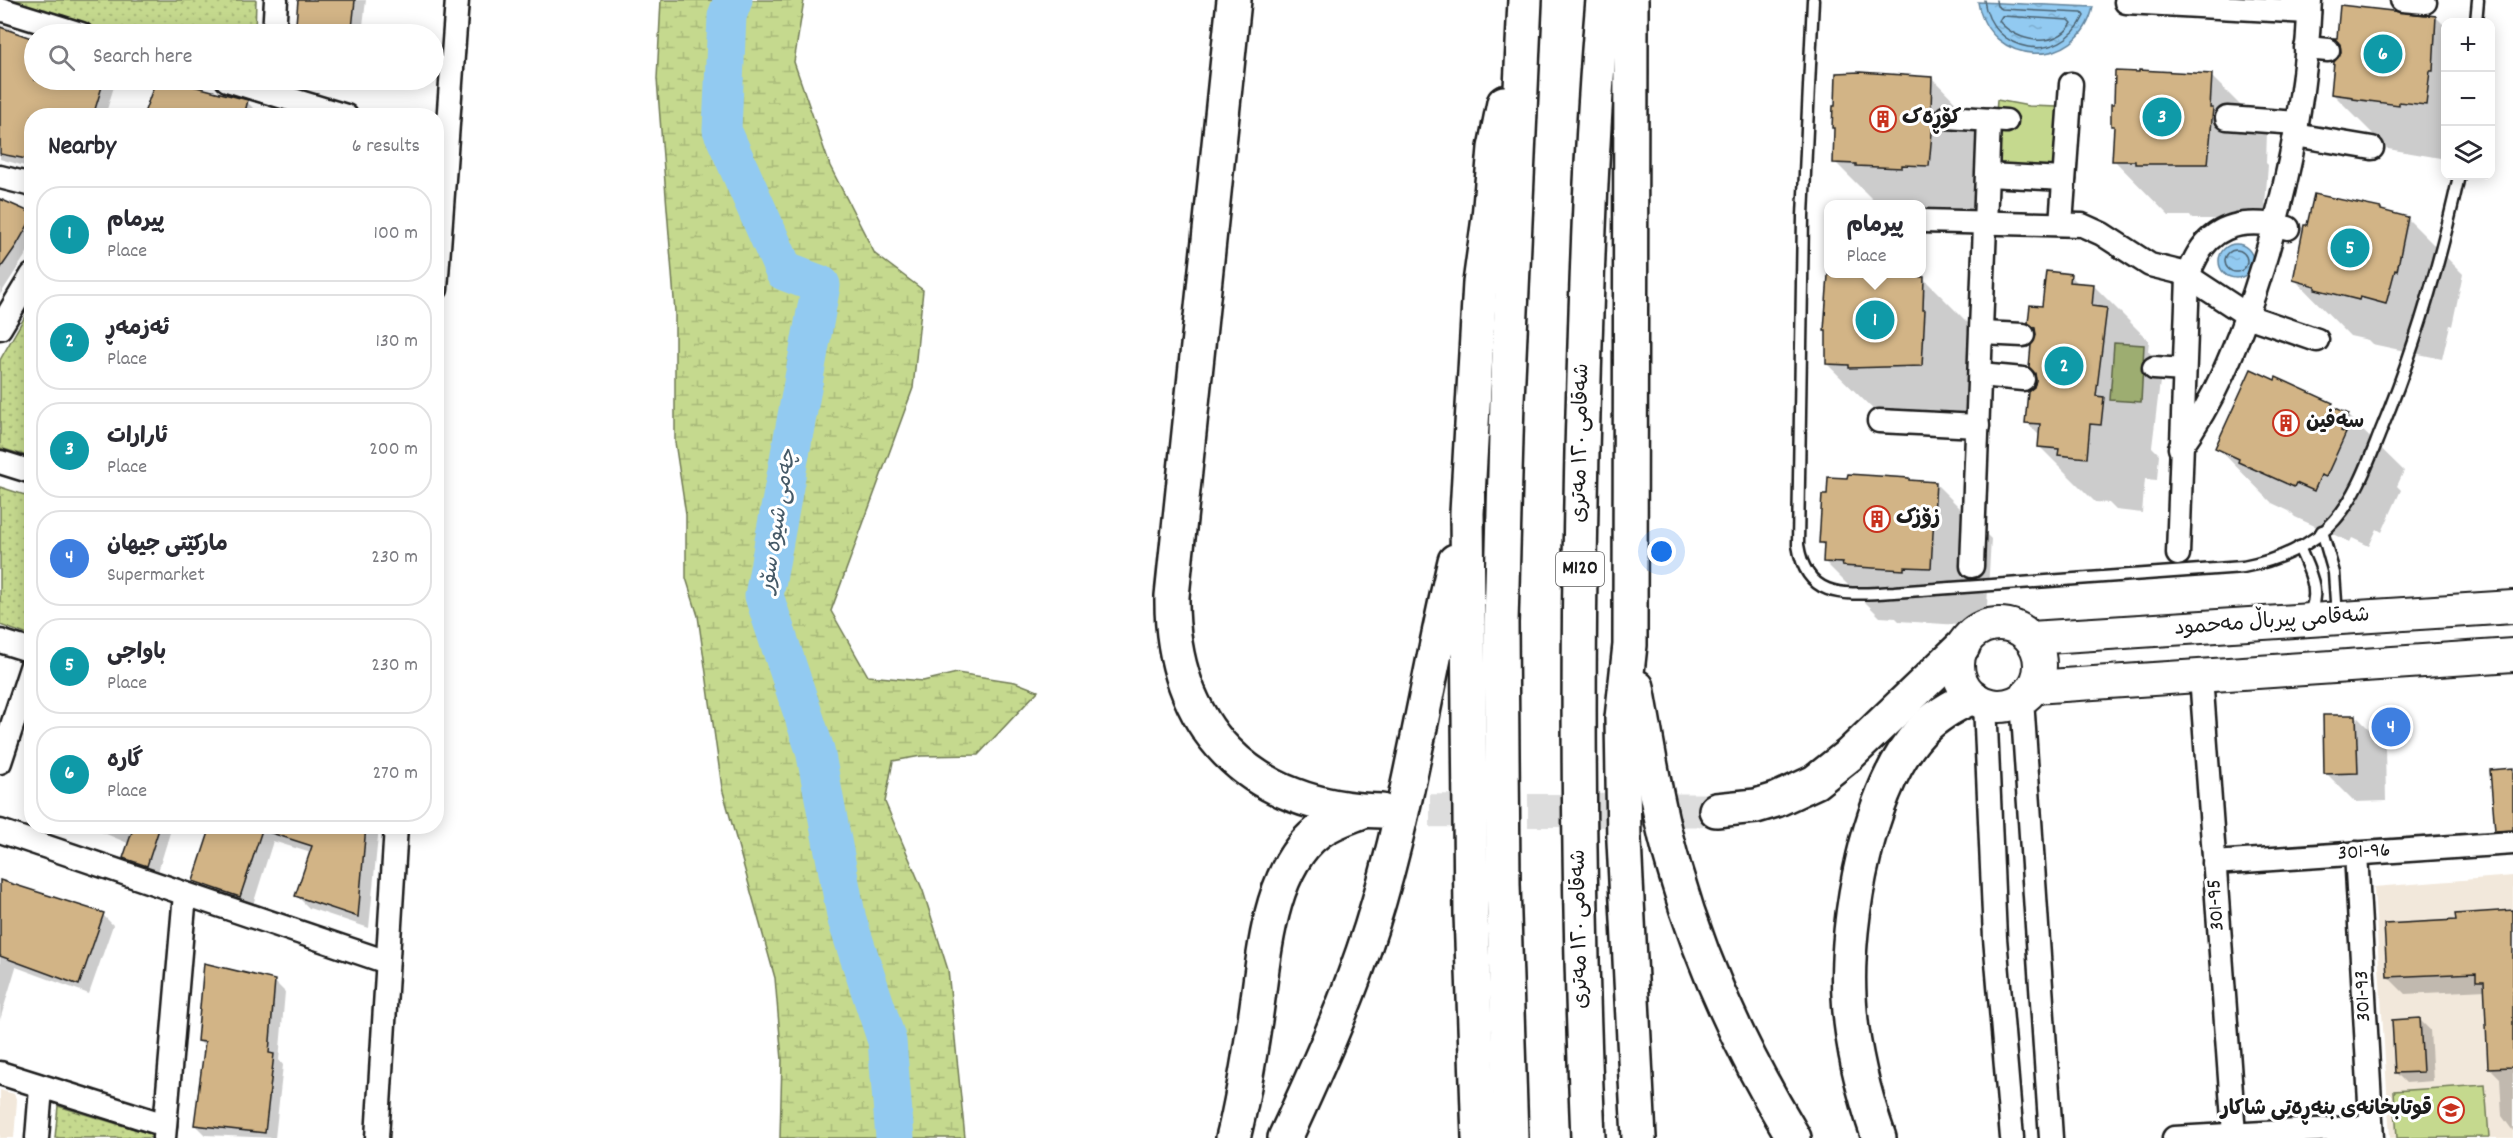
<!DOCTYPE html>
<meta charset="utf-8">
<style>
:root{--surface:#fff;--page:#f7f7f7;--text:#2b2b33;--muted:#7c7c81;--line:#e1e1e2;--accent:#c8321e}
body{margin:0;font-family:Dekko,"Playpen Sans Arabic",sans-serif;background:var(--page);color:var(--text)}
.controls{position:absolute;right:18px;top:18px;display:grid;overflow:hidden;border-radius:12px;box-shadow:0 3px 15px #0003}
.controls button{width:54px;height:54px;display:grid;place-items:center;padding:0;border:0;border-bottom:2px solid var(--line);background:var(--surface);color:var(--text);font:30px sans-serif}
.you{position:absolute;left:1662px;top:552px;width:21px;height:21px;margin:-15px;border:4px solid #fff;border-radius:50%;background:#1a73e8;box-shadow:0 0 0 9px #1a73e833}
.badge{display:grid;place-items:center;width:39px;height:39px;border-radius:50%;background:var(--accent);color:#fff;font-size:20px;font-weight:700}
.pin{position:absolute;translate:-50% -50%;border:3px solid #fff;box-shadow:0 2px 6px #0006}
.popup{position:absolute;left:1824px;top:200px;width:102px;height:78px;box-sizing:border-box;display:grid;place-content:center;border-radius:12px;background:var(--surface);filter:drop-shadow(0 2px 4px #0005);font-size:20px;white-space:nowrap;color:var(--muted)}
.popup b{font-size:22px;color:var(--text)}
.popup::after{content:'';position:absolute;left:50%;top:100%;margin-left:-12px;border:12px solid transparent;border-top-color:var(--surface)}
.list{margin:0;padding:0;list-style:none}
h2{display:flex;justify-content:space-between;align-items:center;height:78px;margin:0;padding:0 24px;font-size:26px}
h2 small{font-size:20px;font-weight:400;color:var(--muted)}
.list li{display:grid;grid-template-columns:39px 1fr auto;gap:18px;align-items:center;box-sizing:border-box;height:96px;margin:0 12px 12px;padding:0 12px;border:2px solid var(--line);border-radius:24px}
.list b{display:block;font-size:22px;white-space:nowrap}
.list p{margin:0;font-size:20px;white-space:nowrap;color:var(--muted)}
.list em{font-size:20px;font-style:normal;color:var(--muted)}
.icon{flex:none;width:33px;height:33px;fill:none;stroke:currentColor;stroke-width:2;stroke-linecap:round;stroke-linejoin:round}
.map{position:relative;flex:none;width:2513px;height:1138px;overflow:hidden}
.search{position:absolute;background:var(--surface);box-shadow:0 3px 15px #0003;left:24px;top:24px;width:420px;height:66px;display:flex;align-items:center;gap:15px;box-sizing:border-box;padding:0 21px;border-radius:33px;color:var(--muted);font-size:22px}
.panel{position:absolute;background:var(--surface);box-shadow:0 3px 15px #0003;left:24px;top:108px;width:420px;height:726px;border-radius:24px}
.map>svg:first-child{display:block}
</style>
<div class="map">
<svg width="2513" height="1138" viewBox="0 0 2513 1138">
<defs>
<pattern id="grass-dots" width="8" height="8" patternUnits="userSpaceOnUse" patternTransform="scale(1.5)"><rect width="8" height="8" fill="#c5d98e"/><path d="M2 2h.1M6 6h.1" fill="none" stroke="#a9ba7a" stroke-width="1.8" stroke-linecap="round"/></pattern>
<pattern id="wetland-marsh" width="20" height="14" patternUnits="userSpaceOnUse" patternTransform="scale(1.5)"><rect width="20" height="14" fill="#c5d98e"/><path d="M1 5h8M5 5V1M11 12h8M15 12V8" fill="none" stroke="#a9ba7a"/></pattern>
<pattern id="water-ripples" width="26" height="14" patternUnits="userSpaceOnUse" patternTransform="scale(1.5)"><rect width="26" height="14" fill="#92caf1"/><path d="M2 4q2-2 4 0t4 0M15 11q2-2 4 0t4 0" fill="none" stroke="#7dadce"/></pattern>
</defs>
<rect width="100%" height="100%" fill="#fff"/>
<filter id="ink" filterUnits="userSpaceOnUse"><feTurbulence type="fractalNoise" baseFrequency=".0167" numOctaves="2"/><feDisplacementMap in="SourceGraphic" scale="12" xChannelSelector="R" yChannelSelector="G"/><feConvolveMatrix kernelMatrix="1 2 1 2 8 2 1 2 1" color-interpolation-filters="sRGB"/></filter>
<g filter="url(#ink)">
<g fill="#f2e8db">
<polygon points="2513,876 2513,1138 2390,1138 2374,887"/>
<polygon points="0,1090 14,1094 17,1101 14,1138 0,1138"/>
</g>
<g fill="url(#grass-dots)" stroke="#707a55" stroke-width="1.5">
<polygon points="0,0 256,0 255,34 98,34 0,7"/>
<polygon points="31,306 31,457 0,448 0,360"/>
<polygon points="0,487 31,497 31,636 0,625"/>
<polygon points="58,1106 154,1135 154,1138 55,1138"/>
</g>
<polygon fill="url(#wetland-marsh)" stroke="#707a55" stroke-width="1.5" points="661,0 804,0 794,62 830,166 875,254 923,290 913,388 831,611 868,676 923,681 957,673 1015,682 1038,691 978,755 921,756 893,761 885,802 923,891 948,970 965,1138 780,1138 782,1060 775,978 722,788 698,616 686,578 686,515 675,442 675,312 657,79"/>
<g fill="#c5d98e" stroke="#707a55" stroke-width="1.5">
<polygon points="1997,100 2029,106 2058,107 2060,176 1992,173"/>
<polygon points="2114,343 2144,345 2141,402 2110,400"/>
<polygon points="2485,1085 2489,1137 2397,1138 2394,1091"/>
</g>
<g fill="url(#water-ripples)" stroke="#63849c" stroke-width="1.5">
<path d="M1978,2L2093,7C2079,72 1988,67 1978,2Z"/>
<circle cx="2236" cy="261" r="17"/>
</g>
<g fill="#0003">
<polygon points="299,0 366,0 362,34 307,33 297,23"/>
<polygon points="2436,17 2446,27 2446,159 2388,149 2333,94"/>
<polygon points="0,25 11,28 17,35 34,40 34,80 116,80 105,116 32,116 32,168 0,159"/>
<polygon points="2211,76 2267,132 2266,163 2268,165 2264,219 2192,219 2190,216 2169,216 2114,160 2115,128 2112,126"/>
<polygon points="1932,78 1987,134 1984,221 1922,222 1922,204 1877,204 1835,162 1836,130 1833,128 1837,107"/>
<polygon points="247,102 257,112 256,116 144,116"/>
<polygon points="0,200 32,215 32,245 0,295"/>
<polygon points="2383,212 2407,218 2463,274 2452,326 2450,325 2442,359 2372,344 2368,340 2350,336 2295,280"/>
<polygon points="2070,275 2079,284 2094,286 2149,341 2148,351 2162,365 2152,447 2159,454 2157,480 2145,479 2142,513 2116,510 2109,503 2095,502 2039,446 2040,436 2026,422 2038,380 2038,335 2044,308"/>
<polygon points="1923,278 1979,334 1977,421 1883,419 1827,364"/>
<polygon points="2332,405 2338,411 2348,416 2404,471 2397,486 2401,490 2382,532 2377,529 2369,546 2352,538 2350,542 2295,517 2289,511 2272,503 2217,447"/>
<polygon points="1909,479 1911,482 1935,483 1991,539 1986,623 1959,622 1959,625 1899,621 1896,618 1880,617 1824,561 1825,547 1820,542"/>
<polygon points="32,714 32,734 27,729"/>
<polygon points="2356,716 2385,745 2386,801 2355,802 2326,773"/>
<polygon points="2513,770 2513,843 2509,843 2497,830"/>
<polygon points="87,826 172,826 157,875 135,868 125,858 130,844"/>
<polygon points="213,826 379,826 369,928 309,908 297,896 311,853 273,841 252,908 206,892 195,881"/>
<polygon points="0,880 103,915 113,925 89,994 16,967 0,1020"/>
<polygon points="2513,912 2513,1131 2502,1116 2500,1078 2489,1067 2486,990 2405,994 2388,977 2457,921"/>
<polygon points="275,982 285,992 279,1060 283,1065 275,1138 205,1135 195,1125 206,1048 198,1040"/>
<polygon points="2420,1020 2430,1030 2433,1081 2406,1083 2396,1073"/>
</g>
<g fill="none" stroke-linecap="round" stroke-linejoin="round">
<g stroke="#4b6271" stroke-width="1.5">
<path d="M1984,0C1991,54 2061,66 2084,16L2082,13L2002,9L1997,6L1996,0"/>
<path d="M2002,16L2069,20L2072,23C2056,50 2016,42 1999,21Z"/>
<circle cx="2236" cy="261" r="11"/>
</g>
<polyline stroke="#92caf1" stroke-width="39" points="733,0 727,16 722,130 784,271 821,285 764,596 815,750 847,920 887,1041 895,1138"/>
</g>
<g fill="#d2b486" stroke="#1c1c1c" stroke-width="1.5">
<polygon points="298,0 355,0 352,29 296,24"/>
<polygon points="2340,5 2436,16 2433,71 2430,71 2426,105 2399,102 2399,105 2353,99 2353,97 2331,94 2334,62 2341,52 2340,44 2334,38 2337,38"/>
<polygon points="0,27 34,39 34,80 104,80 93,116 32,116 32,160 0,154"/>
<polygon points="2139,70 2212,74 2210,108 2213,108 2208,164 2135,164 2135,161 2112,161 2114,126 2111,126 2111,104 2114,104 2115,71 2139,72"/>
<polygon points="1860,72 1932,77 1931,110 1934,110 1929,166 1902,165 1902,168 1856,166 1856,164 1833,163 1834,128 1832,128 1833,106 1835,106 1836,73"/>
<polygon points="156,80 177,84 177,82 248,100 244,116 143,116"/>
<polygon points="2314,194 2381,208 2381,210 2408,217 2397,271 2395,270 2386,304 2360,297 2359,300 2315,289 2315,286 2293,280 2304,225 2307,225"/>
<polygon points="0,199 32,213 32,218 16,246 0,269"/>
<polygon points="2046,271 2071,274 2070,282 2094,284 2092,306 2107,308 2096,396 2104,397 2101,425 2090,424 2087,458 2058,455 2059,449 2038,447 2040,424 2025,423 2028,392 2034,387 2036,380 2035,373 2029,367 2031,345 2036,335 2035,328 2028,323 2030,305 2042,306"/>
<polygon points="1851,274 1924,277 1923,310 1925,310 1922,366 1849,368 1849,365 1826,364 1826,330 1824,330 1828,275 1852,275"/>
<polygon points="2251,369 2275,380 2276,377 2333,403 2331,406 2349,414 2341,431 2346,433 2326,477 2321,475 2314,491 2296,483 2294,487 2238,462 2239,459 2215,448"/>
<polygon points="1848,474 1909,478 1909,480 1936,482 1931,568 1904,567 1904,570 1842,566 1843,563 1823,562 1824,543 1819,543 1822,495 1827,495 1828,477 1847,478"/>
<polygon points="2323,715 2356,715 2358,773 2324,774"/>
<polygon points="2513,768 2513,830 2495,831 2490,770"/>
<polygon points="134,826 160,826 147,866 123,858"/>
<polygon points="211,826 366,826 358,917 295,896 312,846 262,830 263,827 240,897 193,881"/>
<polygon points="0,880 104,913 79,985 0,956"/>
<polygon points="2513,910 2513,1067 2488,1068 2484,981 2476,981 2476,973 2387,977 2384,924 2456,920 2455,914"/>
<polygon points="204,963 275,980 269,1053 274,1054 265,1133 194,1125 205,1042 197,1041"/>
<polygon points="2420,1018 2423,1072 2395,1073 2392,1020"/>
</g>
<g fill="none" stroke-linecap="round" stroke-linejoin="round">
<polyline stroke="#ddd" stroke-width="33" stroke-dasharray="33 16" stroke-linecap="butt" points="1381,811 1716,810"/>
<defs>
<g id="lane">
<path d="M1813,0L1803,216L1798,545C1807,602 1848,594 1894,592L2243,567C2275,561 2313,546 2335,520C2358,494 2369,460 2382,428C2416,346 2440,262 2459,176"/>
<polyline points="2476,22 2478,0"/>
<polyline points="2322,531 2334,573 2337,616"/>
<path d="M2299,547C2309,571 2323,593 2307,617"/>
</g>
<g id="street">
<polyline points="2402,0 2425,2"/>
<polyline points="2126,2 2309,12"/>
<polyline points="0,9 81,34"/>
<polyline points="274,34 276,0"/>
<polyline points="2306,48 2328,50"/>
<polyline points="227,80 346,116"/>
<polyline points="1947,117 2006,121"/>
<polyline points="2227,118 2297,123"/>
<polyline points="2295,135 2372,148"/>
<polyline points="1988,175 2064,179"/>
<polyline points="0,177 32,185"/>
<polyline points="1922,221 2082,225 2102,234 2150,265 2183,273 2250,317 2317,340"/>
<polyline points="2061,224 2071,84"/>
<polyline points="436,289 457,0"/>
<polyline points="0,328 32,275"/>
<polyline points="1982,333 2023,335"/>
<polyline points="2154,368 2184,370"/>
<polyline points="1980,375 2023,379"/>
<polyline points="1879,421 1978,426"/>
<path d="M2180,448C2215,400 2236,347 2255,291C2286,197 2306,100 2310,0"/>
<polyline points="0,462 32,472"/>
<path d="M2178,554L2188,277C2204,225 2240,216 2288,228"/>
<polyline points="1972,566 1989,120"/>
<polyline points="0,641 32,651"/>
<polyline points="2201,676 2234,1134"/>
<polyline points="2022,699 2051,1138"/>
<polyline points="1985,703 1995,938 2012,1138"/>
<polyline points="0,762 32,665"/>
<polyline points="0,831 387,962"/>
<polyline points="2356,853 2372,1138"/>
<polyline points="2214,863 2513,843"/>
<polyline points="0,1073 165,1125"/>
<polyline points="37,1138 41,1088"/>
<polyline points="164,1138 185,894"/>
<polyline points="377,1138 396,826"/>
<polyline points="2174,1138 2371,1127"/>
</g>
<g id="secondary">
<circle cx="1999" cy="665" r="41"/>
<polyline points="2031,638 2513,607"/>
<polyline points="2034,687 2513,655"/>
</g>
<g id="highway">
<path d="M1234,0L1172,596C1170,727 1251,809 1381,811"/>
<polyline points="1631,0 1630,645 1622,718 1624,841 1639,1138"/>
<path d="M1637,687C1648,748 1657,811 1675,871C1702,966 1743,1054 1794,1138"/>
<polyline points="1716,810 1756,806 1776,800 1815,782 1849,755 1963,646"/>
<path d="M1233,1138C1243,1099 1249,1060 1255,1020C1264,962 1267,871 1318,832C1331,822 1348,817 1363,811"/>
<path d="M1285,1138C1317,1069 1348,1000 1371,928C1409,808 1426,683 1455,561"/>
<polyline points="1479,1138 1471,914 1467,513 1480,283 1489,218 1495,148 1504,103"/>
<polyline points="1511,1138 1503,884 1501,623 1507,400 1525,0"/>
<path d="M1588,1138C1578,909 1577,680 1582,451C1586,301 1590,150 1603,0"/>
<path d="M1879,1138C1863,1092 1851,1044 1849,996C1845,921 1868,788 1920,732C1935,716 1954,705 1973,697"/>
</g>
</defs>
<use href="#lane" stroke="#1c1c1c" stroke-width="15"/>
<use href="#street" stroke="#1c1c1c" stroke-width="27"/>
<use href="#secondary" stroke="#1c1c1c" stroke-width="36"/>
<use href="#highway" stroke="#1c1c1c" stroke-width="38"/>
<use href="#lane" stroke="#fff" stroke-width="10"/>
<use href="#street" stroke="#fff" stroke-width="22"/>
<use href="#secondary" stroke="#fff" stroke-width="32"/>
<use href="#highway" stroke="#fff" stroke-width="33"/>
</g>
</g>
<defs>
<symbol id="building-ring" viewBox="-11 -11 22 22"><circle r="9.5" fill="#fff" stroke="#c8321e" stroke-width="1.5"/><path d="M-4-6H4V6H1V3H-1V6H-4ZM-2.5-4.3h1.7v1.8h-1.7ZM.8-4.3h1.7v1.8H.8ZM-2.5-1h1.7V.8h-1.7ZM.8-1h1.7V.8H.8Z" fill="#c8321e"/></symbol>
<symbol id="school-ring" viewBox="-11 -11 22 22"><circle r="9.5" fill="#fff" stroke="#c8321e" stroke-width="1.5"/><path d="M0-5L7-2L0 1L-7-2ZM-4 1L0 2.5L4 1V4Q0 6-4 4Z" fill="#c8321e"/></symbol>
</defs>
<g fill-rule="evenodd">
<use href="#building-ring" x="1868" y="104" width="30" height="30"/>
<use href="#building-ring" x="2271" y="408" width="30" height="30"/>
<use href="#building-ring" x="1862" y="504" width="30" height="30"/>
<use href="#school-ring" x="2436" y="1095" width="30" height="30"/>
</g>
<g text-anchor="middle" dominant-baseline="central" stroke-width="6" stroke-linejoin="round" paint-order="stroke">
<rect fill="#fff" stroke="#606060" stroke-width="1.5" x="1556" y="552" width="48" height="34" rx="4.5"/>
<g font-size="20" font-weight="bold" fill="#1c1c1c">
<text x="1580" y="569">M120</text>
</g>
<g font-size="21" font-weight="bold" fill="#1c1c1c" stroke="#fff" text-anchor="start">
<text x="1902" y="119">کۆڕەک</text>
<text x="2306" y="423">سەفین</text>
<text x="1896" y="519">زۆزک</text>
<text x="2432" y="1110" text-anchor="end">قوتابخانەی بنەڕەتی شاکار</text>
</g>
<g font-size="21" fill="#1c1c1c" stroke="#fff">
<text transform="translate(1582 443) rotate(-89)">شەقامی ١٢٠ مەتری</text>
<text transform="translate(2272 623) rotate(-4)">شەقامی پیرباڵ مەحمود</text>
<text transform="translate(2364 853) rotate(-4)">301-96</text>
<text transform="translate(2217 905) rotate(-94)">301-95</text>
<text transform="translate(1581 929) rotate(-91)">شەقامی ١٢٠ مەتری</text>
<text transform="translate(2364 996) rotate(-93)">301-93</text>
</g>
<g font-size="22" font-style="italic" fill="#455967" stroke="#fff">
<text transform="translate(779 521) rotate(-81)">چەمی شیوە سۆر</text>
</g>
</g>
</svg>
<div class="controls">
<button>+</button>
<button>−</button>
<button><svg class="icon" aria-label="layers" viewBox="0 0 24 24"><path d="M12 4l9 5-9 5-9-5zM3 14l9 5 9-5"/></svg></button>
</div>
<div class="you"></div>
<div class="pin badge" style="left:1875px;top:320px;background:#0f9aa8">1</div>
<div class="popup"><b>پیرمام</b>Place</div>
<div class="pin badge" style="left:2064px;top:366px;background:#0f9aa8">2</div>
<div class="pin badge" style="left:2162px;top:117px;background:#0f9aa8">3</div>
<div class="pin badge" style="left:2391px;top:727px;background:#3f7fe0">4</div>
<div class="pin badge" style="left:2350px;top:248px;background:#0f9aa8">5</div>
<div class="pin badge" style="left:2383px;top:54px;background:#0f9aa8">6</div>
<div class="search"><svg class="icon" aria-label="search" viewBox="0 0 24 24"><circle cx="10" cy="10" r="6"/><path d="M15 15l6 6"/></svg>Search here</div>
<section class="panel">
<h2>Nearby<small>6 results</small></h2>
<ul class="list">
<li><span class="badge" style="background:#0f9aa8">1</span><div><b>پیرمام</b><p>Place</p></div><em>100 m</em></li>
<li><span class="badge" style="background:#0f9aa8">2</span><div><b>ئەزمەڕ</b><p>Place</p></div><em>130 m</em></li>
<li><span class="badge" style="background:#0f9aa8">3</span><div><b>ئارارات</b><p>Place</p></div><em>200 m</em></li>
<li><span class="badge" style="background:#3f7fe0">4</span><div><b>مارکێتی جیهان</b><p>Supermarket</p></div><em>230 m</em></li>
<li><span class="badge" style="background:#0f9aa8">5</span><div><b>باواجی</b><p>Place</p></div><em>230 m</em></li>
<li><span class="badge" style="background:#0f9aa8">6</span><div><b>گارە</b><p>Place</p></div><em>270 m</em></li>
</ul>
</section>
</div>
